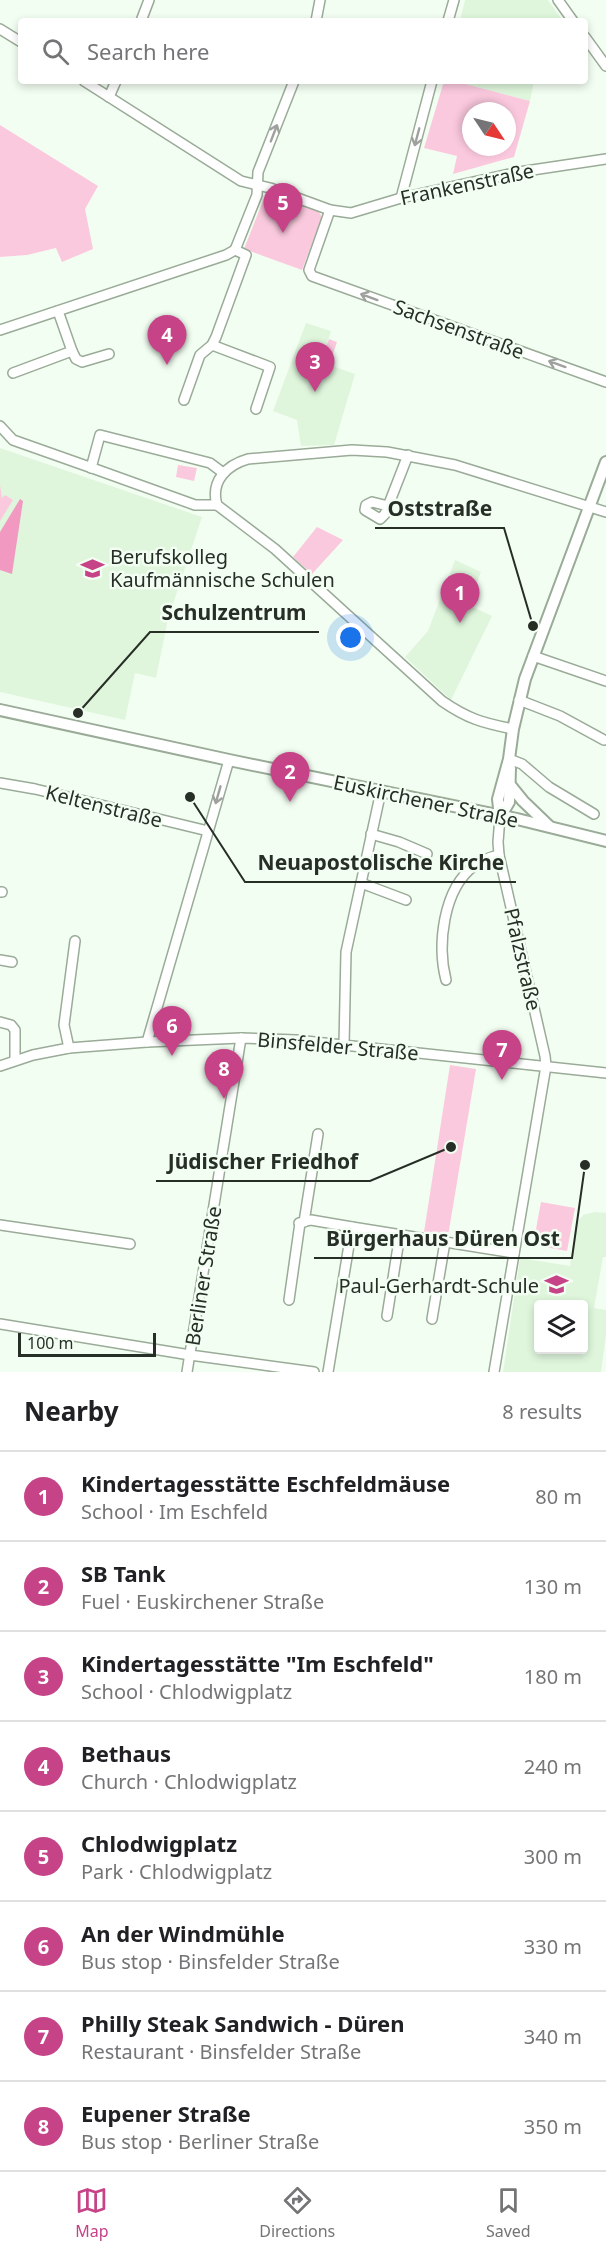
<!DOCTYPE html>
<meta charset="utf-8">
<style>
:root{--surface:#fff;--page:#f6f6f6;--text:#202124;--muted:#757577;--line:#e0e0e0;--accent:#c64388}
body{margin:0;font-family:"Noto Sans",sans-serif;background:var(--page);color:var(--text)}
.controls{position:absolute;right:18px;bottom:18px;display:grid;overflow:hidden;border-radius:6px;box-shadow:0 3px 9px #0003}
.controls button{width:54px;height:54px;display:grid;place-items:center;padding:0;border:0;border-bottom:2px solid var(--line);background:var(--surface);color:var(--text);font:30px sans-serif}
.compass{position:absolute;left:462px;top:102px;width:54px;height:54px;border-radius:50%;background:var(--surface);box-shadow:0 3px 9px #0003;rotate:125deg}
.scale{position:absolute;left:18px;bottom:15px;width:138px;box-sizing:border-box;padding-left:6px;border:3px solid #272e26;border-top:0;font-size:16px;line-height:21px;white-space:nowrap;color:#272e26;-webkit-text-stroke:4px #f3fef2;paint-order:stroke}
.you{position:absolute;left:351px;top:638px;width:21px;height:21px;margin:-15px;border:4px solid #fff;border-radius:50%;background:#1a73e8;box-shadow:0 0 0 9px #1a73e833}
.badge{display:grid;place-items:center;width:39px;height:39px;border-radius:50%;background:var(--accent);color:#fff;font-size:20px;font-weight:700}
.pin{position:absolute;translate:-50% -50px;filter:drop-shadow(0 2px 3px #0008)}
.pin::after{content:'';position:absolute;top:32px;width:21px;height:18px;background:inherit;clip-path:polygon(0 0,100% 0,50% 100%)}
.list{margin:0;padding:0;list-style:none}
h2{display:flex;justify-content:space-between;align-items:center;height:78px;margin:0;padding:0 24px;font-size:26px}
h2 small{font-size:20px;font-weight:400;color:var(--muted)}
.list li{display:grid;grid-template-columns:39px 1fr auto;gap:18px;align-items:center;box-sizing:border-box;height:90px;padding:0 24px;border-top:2px solid var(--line)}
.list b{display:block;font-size:22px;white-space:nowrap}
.list p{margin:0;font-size:20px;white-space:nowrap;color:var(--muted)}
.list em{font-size:20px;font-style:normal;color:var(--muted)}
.icon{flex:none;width:33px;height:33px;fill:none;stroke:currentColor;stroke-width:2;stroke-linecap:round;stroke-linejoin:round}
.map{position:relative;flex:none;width:606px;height:1372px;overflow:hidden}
.search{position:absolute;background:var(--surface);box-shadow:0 3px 9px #0003;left:18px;right:18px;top:18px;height:66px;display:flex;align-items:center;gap:15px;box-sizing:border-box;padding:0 21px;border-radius:6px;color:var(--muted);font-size:22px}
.sheet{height:798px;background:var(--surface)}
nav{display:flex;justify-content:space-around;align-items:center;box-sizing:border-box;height:84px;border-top:2px solid var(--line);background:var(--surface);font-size:16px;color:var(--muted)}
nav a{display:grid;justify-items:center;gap:3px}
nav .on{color:var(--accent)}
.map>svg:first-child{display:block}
</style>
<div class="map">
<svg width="606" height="1372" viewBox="0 0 606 1372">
<rect width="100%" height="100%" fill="#f3fef2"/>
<g fill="#dff6dc" fill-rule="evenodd">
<polygon points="465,0 548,0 563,21 460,21"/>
<polygon points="454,81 534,81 530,101"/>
<polygon points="306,323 331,331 321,362 355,374 334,445 301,446 297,420 273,411"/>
<polygon points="0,448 202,517 168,619 156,678 135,673 125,720 0,692"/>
<polygon points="455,560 481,572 468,605 492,616 451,700 405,657 428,631"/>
<path d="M595,1212L606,1213V1257H603L594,1308L606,1310V1335L601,1372H503L520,1258L570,1266L576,1224L583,1215ZM538,1304H584V1350H538Z"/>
</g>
<g fill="#fbc9de" fill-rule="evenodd">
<path d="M444,81H454L530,101L514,157L453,174L457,156L424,148ZM471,111H507V147H471Z"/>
<polygon points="0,125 98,186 85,209 93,249 62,262 56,248 27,255 0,257"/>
<polygon points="270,193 318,211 322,217 302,270 244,249 264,198"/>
<polygon points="329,339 337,342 329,365 320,362"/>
<polygon points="178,465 197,468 194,481 176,477"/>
<polygon points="0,485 2,498 5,495 13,500 0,521"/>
<polygon points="317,527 343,540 312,574 293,557"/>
<polygon points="450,1065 476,1069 448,1236 424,1232"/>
<polygon points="541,1202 575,1208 567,1251 533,1245"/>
</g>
<polygon fill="#f199c1" points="20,499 23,501 12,574 0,570 0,532"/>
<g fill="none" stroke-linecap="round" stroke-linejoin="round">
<defs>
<g id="minor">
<polyline points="558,0 573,21"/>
<polyline points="141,21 149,0"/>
<polyline points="316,21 320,0"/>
<polyline points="448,21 454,0"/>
<polyline points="0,29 21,42"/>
<polyline points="585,37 606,66"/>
<polyline points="84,81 241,181 270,188 330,210 351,213 401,198 519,172 606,159"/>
<polyline points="109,97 116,81"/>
<polyline points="401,198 432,81"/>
<polyline points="330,210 309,270 312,276 606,382"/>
<polyline points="235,250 257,195 258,172 294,81"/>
<polyline points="0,330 226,255 235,250"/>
<polyline points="212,345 270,367 256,409"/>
<polyline points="72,351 76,359 82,362 109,354"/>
<polyline points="13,373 72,351 58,311"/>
<polyline points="184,400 200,355 212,345 216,337 246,255 235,250"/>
<polyline points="0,426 13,440 95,469 195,505 217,505"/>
<polyline points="91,468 100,435 210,463 222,472"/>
<polyline points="388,506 372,502 366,505 365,510 380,519 385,514 408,455"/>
<polyline points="533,656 606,681"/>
<polyline points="519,700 560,716 604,740"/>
<path d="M513,729C483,723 468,719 442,701L275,549L217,505C210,481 227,465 248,459L352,450L387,452L455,465L606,512"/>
<polyline points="509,759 522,764 549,787 594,814"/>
<polyline points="0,783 35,789 208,831"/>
<polyline points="371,834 399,842 427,854"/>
<polyline points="361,883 406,900"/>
<polyline points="0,892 2,892"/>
<polyline points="0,960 12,962"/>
<path d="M446,980C437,945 443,889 474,866C482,860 490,857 499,855"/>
<polyline points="0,1022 11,1025 15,1030 15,1060"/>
<polyline points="147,1042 229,760"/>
<polyline points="344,1045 346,952 381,791"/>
<polyline points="69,1048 64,1025 75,941"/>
<polyline points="0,1066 33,1055 69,1048 147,1042 241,1038 296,1040 606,1073"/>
<polyline points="304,1222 318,1134"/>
<polyline points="299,1223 311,1220 352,1227"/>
<polyline points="0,1225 130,1244"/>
<polyline points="289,1300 300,1223"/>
<polyline points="387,1316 400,1234"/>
<polyline points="432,1319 445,1242"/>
<polyline points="0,1324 190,1355 314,1372"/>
<polyline points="187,1372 241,1038"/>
<polyline points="328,1372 352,1227 514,1253"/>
<polyline points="494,1372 546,1066 545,1056 499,855 498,842 500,817"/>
</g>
<g id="tertiary">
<polyline points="0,710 229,760 517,819 606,841"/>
<polyline points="510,785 523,801 549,826"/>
<polyline points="500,817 498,799 509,759 513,729 525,679 606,462"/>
<polyline points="500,817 509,802 510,768"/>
</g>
</defs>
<use href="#minor" stroke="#9aab98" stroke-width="12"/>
<use href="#tertiary" stroke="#9aab98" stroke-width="14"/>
<use href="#minor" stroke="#fff" stroke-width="9"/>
<use href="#tertiary" stroke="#fff" stroke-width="10"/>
</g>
<defs><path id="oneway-shaft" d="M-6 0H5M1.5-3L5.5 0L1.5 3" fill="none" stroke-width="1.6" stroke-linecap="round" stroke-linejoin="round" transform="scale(1.5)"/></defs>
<g stroke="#9ea19d">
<use href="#oneway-shaft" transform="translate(274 133) rotate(-69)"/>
<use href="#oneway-shaft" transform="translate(417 137) rotate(105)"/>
<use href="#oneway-shaft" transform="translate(369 297) rotate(-160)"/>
<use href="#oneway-shaft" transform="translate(557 364) rotate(-160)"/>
<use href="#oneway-shaft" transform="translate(218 795) rotate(106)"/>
</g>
<defs>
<symbol id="school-bare" viewBox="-9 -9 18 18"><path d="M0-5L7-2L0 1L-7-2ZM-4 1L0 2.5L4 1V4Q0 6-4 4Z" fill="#c64388" stroke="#f3fef2" stroke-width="2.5" paint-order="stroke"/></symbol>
</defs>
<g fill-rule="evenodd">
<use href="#school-bare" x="76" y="552" width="33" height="33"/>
<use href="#school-bare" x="540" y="1268" width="33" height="33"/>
</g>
<g text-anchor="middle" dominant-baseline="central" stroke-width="5" stroke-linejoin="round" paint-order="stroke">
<g font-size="20" fill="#272e26" stroke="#f3fef2">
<text transform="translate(467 184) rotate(-12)">Frankenstraße</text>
<text transform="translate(459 329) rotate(20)">Sachsenstraße</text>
<text transform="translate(426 801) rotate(12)">Euskirchener Straße</text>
<text transform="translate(104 806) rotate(14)">Keltenstraße</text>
<text transform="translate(523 959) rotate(77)">Pfalzstraße</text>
<text transform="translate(338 1046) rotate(5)">Binsfelder Straße</text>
<text transform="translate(203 1276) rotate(-81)">Berliner Straße</text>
</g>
<g font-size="20" fill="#272e26" stroke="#f3fef2" text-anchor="start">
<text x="110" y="556">Berufskolleg<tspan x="110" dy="23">Kaufmännische Schulen</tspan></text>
<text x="539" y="1285" text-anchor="end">Paul-Gerhardt-Schule</text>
</g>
</g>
<path fill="none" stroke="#272e26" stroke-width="2" d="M533 626L504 528H375M78 713L150 632H319M190 797L245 882H516M451 1147L370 1181H156M585 1165L572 1258H314"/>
<g fill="#272e26" stroke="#f3fef2" stroke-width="2">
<circle cx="533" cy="626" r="6"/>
<circle cx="78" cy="713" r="6"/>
<circle cx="190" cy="797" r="6"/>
<circle cx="451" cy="1147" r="6"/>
<circle cx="585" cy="1165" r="6"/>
</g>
<g font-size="21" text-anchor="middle" font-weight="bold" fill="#272e26" stroke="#f3fef2" stroke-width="5" stroke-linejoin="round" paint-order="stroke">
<text x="440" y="516">Oststraße</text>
<text x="234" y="620">Schulzentrum</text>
<text x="381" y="870">Neuapostolische Kirche</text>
<text x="263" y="1169">Jüdischer Friedhof</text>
<text x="443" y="1246">Bürgerhaus Düren Ost</text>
</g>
</svg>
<div class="controls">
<button><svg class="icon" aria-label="layers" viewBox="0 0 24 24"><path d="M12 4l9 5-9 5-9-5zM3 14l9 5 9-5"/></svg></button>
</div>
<svg class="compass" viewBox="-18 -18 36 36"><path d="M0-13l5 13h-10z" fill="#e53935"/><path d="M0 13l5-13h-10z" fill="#757577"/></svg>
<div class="scale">100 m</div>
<div class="you"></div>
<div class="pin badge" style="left:460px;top:623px">1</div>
<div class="pin badge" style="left:290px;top:802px">2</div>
<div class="pin badge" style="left:315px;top:392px">3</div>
<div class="pin badge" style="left:167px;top:365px">4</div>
<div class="pin badge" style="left:283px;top:233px">5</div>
<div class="pin badge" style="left:172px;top:1056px">6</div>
<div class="pin badge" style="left:502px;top:1080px">7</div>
<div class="pin badge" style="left:224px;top:1099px">8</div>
<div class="search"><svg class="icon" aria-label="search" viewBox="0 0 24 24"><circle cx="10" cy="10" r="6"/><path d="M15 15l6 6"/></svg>Search here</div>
</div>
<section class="sheet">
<h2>Nearby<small>8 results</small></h2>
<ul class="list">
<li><span class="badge">1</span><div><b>Kindertagesstätte Eschfeldmäuse</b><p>School · Im Eschfeld</p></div><em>80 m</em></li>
<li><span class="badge">2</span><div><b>SB Tank</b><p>Fuel · Euskirchener Straße</p></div><em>130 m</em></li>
<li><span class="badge">3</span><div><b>Kindertagesstätte &quot;Im Eschfeld&quot;</b><p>School · Chlodwigplatz</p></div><em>180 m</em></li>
<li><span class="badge">4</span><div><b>Bethaus</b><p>Church · Chlodwigplatz</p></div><em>240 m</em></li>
<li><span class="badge">5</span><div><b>Chlodwigplatz</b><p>Park · Chlodwigplatz</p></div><em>300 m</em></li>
<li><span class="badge">6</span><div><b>An der Windmühle</b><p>Bus stop · Binsfelder Straße</p></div><em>330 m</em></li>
<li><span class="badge">7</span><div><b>Philly Steak Sandwich - Düren</b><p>Restaurant · Binsfelder Straße</p></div><em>340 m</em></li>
<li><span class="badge">8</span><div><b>Eupener Straße</b><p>Bus stop · Berliner Straße</p></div><em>350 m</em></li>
</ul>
</section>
<nav>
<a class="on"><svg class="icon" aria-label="map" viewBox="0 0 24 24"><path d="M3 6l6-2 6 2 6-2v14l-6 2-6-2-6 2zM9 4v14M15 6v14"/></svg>Map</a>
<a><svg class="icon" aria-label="directions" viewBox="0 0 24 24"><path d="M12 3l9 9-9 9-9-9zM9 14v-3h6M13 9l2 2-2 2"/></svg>Directions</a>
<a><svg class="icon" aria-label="saved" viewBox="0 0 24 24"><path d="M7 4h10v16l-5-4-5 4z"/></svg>Saved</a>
</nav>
